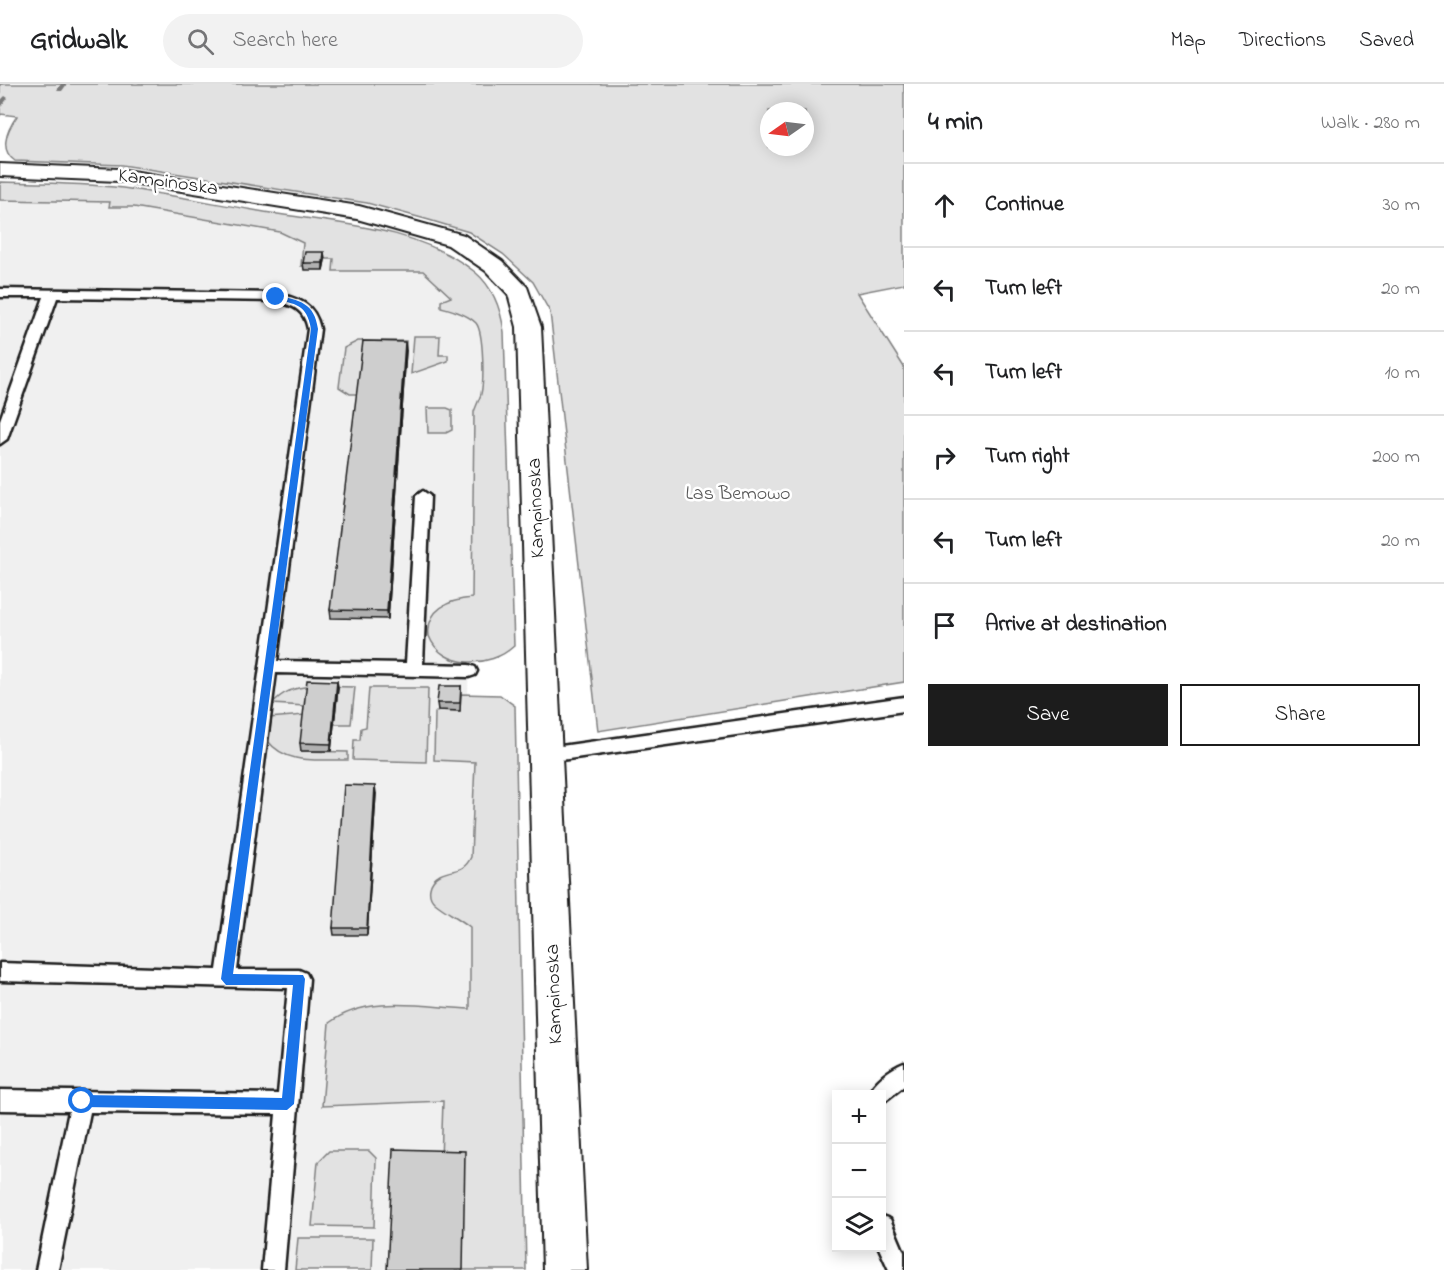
<!DOCTYPE html>
<meta charset="utf-8">
<style>
:root{--surface:#fff;--page:#f2f2f2;--text:#202124;--muted:#757577;--line:#e0e0e0;--accent:#1c1c1c}
body{margin:0;font-family:"Indie Flower",sans-serif;background:var(--page);color:var(--text)}
.controls{position:absolute;right:18px;bottom:18px;display:grid;overflow:hidden;border-radius:0px;box-shadow:0 3px 15px #0003}
.controls button{width:54px;height:54px;display:grid;place-items:center;padding:0;border:0;border-bottom:2px solid var(--line);background:var(--surface);color:var(--text);font:30px sans-serif}
.compass{position:absolute;left:760px;top:18px;width:54px;height:54px;border-radius:50%;background:var(--surface);box-shadow:0 3px 15px #0003;rotate:256deg}
.stop{position:absolute;width:18px;height:18px;margin:-14px;border:4px solid #1a73e8;border-radius:50%;background:#fff}
.stop.end{background:#1a73e8;border-color:#fff;box-shadow:0 2px 6px #0008}
.list{margin:0;padding:0;list-style:none}
h2{display:flex;justify-content:space-between;align-items:center;height:78px;margin:0;padding:0 24px;font-size:26px}
h2 small{font-size:20px;font-weight:400;color:var(--muted)}
.list li{display:grid;grid-template-columns:39px 1fr auto;gap:18px;align-items:center;box-sizing:border-box;height:84px;padding:0 24px;border-top:2px solid var(--line)}
.list b{display:block;font-size:22px;white-space:nowrap}
.list em{font-size:20px;font-style:normal;color:var(--muted)}
.actions{display:flex;gap:12px;padding:18px 24px}
.actions a{flex:1;padding:14px 0;border:2px solid var(--accent);border-radius:0px;text-align:center;font-size:21px;color:var(--accent)}
.actions .main{background:var(--accent);color:#fff}
.icon{flex:none;width:33px;height:33px;fill:none;stroke:currentColor;stroke-width:2;stroke-linecap:round;stroke-linejoin:round}
.map{position:relative;flex:none;width:904px;height:1186px;overflow:hidden}
header{display:flex;align-items:center;gap:36px;box-sizing:border-box;height:84px;padding:0 30px;background:var(--surface);border-bottom:2px solid var(--line)}
header strong{font-size:28px}
nav{display:flex;gap:33px;margin-inline-start:auto;font-size:21px}
.search{width:420px;height:54px;background:var(--page);display:flex;align-items:center;gap:15px;box-sizing:border-box;padding:0 21px;border-radius:33px;color:var(--muted);font-size:22px}
main{display:flex}
aside{flex:1;background:var(--surface)}
.map>svg:first-child{display:block}
</style>
<header>
<strong>Gridwalk</strong>
<div class="search"><svg class="icon" aria-label="search" viewBox="0 0 24 24"><circle cx="10" cy="10" r="6"/><path d="M15 15l6 6"/></svg>Search here</div>
<nav><a>Map</a><a>Directions</a><a>Saved</a></nav>
</header>
<main>
<div class="map">
<svg width="904" height="1186" viewBox="0 0 904 1186">
<rect width="100%" height="100%" fill="#fff"/>
<filter id="ink" filterUnits="userSpaceOnUse"><feTurbulence type="fractalNoise" baseFrequency=".0167" numOctaves="2"/><feDisplacementMap in="SourceGraphic" scale="12" xChannelSelector="R" yChannelSelector="G"/><feConvolveMatrix kernelMatrix="1 2 1 2 8 2 1 2 1" color-interpolation-filters="sRGB"/></filter>
<g filter="url(#ink)">
<polygon fill="#f0f0f0" points="0,116 111,118 110,123 134,123 425,173 492,256 469,566 468,614 495,642 463,1186 0,1186"/>
<g fill="#e2e2e2" stroke="#7f7f7f" stroke-width="1.5" fill-rule="evenodd">
<path d="M0,0H904V200L857,209L904,283V598L598,647L550,228L533,198L503,170L469,148L429,136L367,119L122,81L15,77C0,67 5,49 17,32L1,30L0,32ZM769,27H805V63H769Z"/>
<path d="M0,98C41,99 82,99 123,104C173,111 222,121 271,129C340,140 418,143 475,188C493,203 501,225 504,248L514,562C491,584 442,586 429,552C426,525 449,516 472,514L474,328C476,322 479,316 481,310C484,297 484,249 476,239C467,230 453,226 441,223V217L451,213L423,187H333L334,175H306L305,182H301L303,159L280,148L134,123H109L110,118L0,116Z"/>
<polygon points="414,252 440,252 439,271 448,271 448,277 411,290"/>
<polygon points="358,257 406,257 406,266 364,265 358,310 350,310 339,303 344,264"/>
<polygon points="427,324 447,324 452,326 452,346 446,349 428,349"/>
<path d="M311,602L355,603L351,640H334L306,622L272,620C283,607 294,604 311,602Z"/>
<polygon points="369,604 428,604 426,678 353,676 354,656 360,656 361,644 366,643"/>
<path d="M461,610L500,611L515,622L526,1186H463L441,1077L443,1017L322,1022L329,939C368,910 424,923 470,925V843C459,834 446,828 435,819C426,811 429,797 440,791C453,784 463,790 471,773L475,678L434,676L435,629L438,626L460,627Z"/>
<path d="M305,631L301,667L348,668V676C318,675 287,682 267,656L268,634Z"/>
<polygon points="329,1067 369,1067 376,1074 374,1143 312,1142 318,1078"/>
<polygon points="298,1154 373,1154 372,1186 295,1186"/>
</g>
<g fill="none" stroke-linecap="round" stroke-linejoin="round">
<g fill="#7a7a7a" fill-rule="evenodd">
<polygon points="61,0 67,0 62,7 58,7 57,6"/>
<polygon points="5,12 8,14 2,22 0,23 0,17"/>
</g>
<defs>
<g id="lane">
<path d="M0,205L276,209C299,215 315,219 320,245L277,577L406,579L416,412L423,407L430,412L423,580L469,581L475,583L477,587L475,591L469,593L276,589L237,886H299L306,889L309,895L284,1186H262L276,1030L90,1028L58,1186H36L69,1027L0,1026V1006L278,1010L288,904L0,897V879L217,886L308,245C304,225 294,222 276,217L57,214L7,355L0,360V336L44,213H0Z"/>
<polygon points="904,613 904,627 547,678 541,676 538,671 541,666 547,664"/>
<path d="M904,979V1002L882,1019V1010H869C873,998 891,984 904,979Z"/>
<polygon points="882,1132 890,1135 904,1168 904,1186 889,1186 879,1164 882,1164"/>
</g>
<polygon id="street" points="0,80 119,85 359,122 464,151 502,177 527,203 541,243 587,1186 543,1186 517,243 508,210 486,187 448,161 357,135 119,97 0,92"/>
</defs>
<use href="#lane" stroke="#1c1c1c" stroke-width="5"/>
<use href="#street" stroke="#1c1c1c" stroke-width="4"/>
<use href="#lane" fill="#fff" fill-rule="evenodd"/>
<use href="#street" fill="#fff" fill-rule="evenodd"/>
</g>
<g fill="#b1b1b1" stroke="#1c1c1c" stroke-width="1.5">
<polygon points="325,176 323,186 304,186 303,179"/>
<polygon points="406,266 388,535 331,534 330,526"/>
<polygon points="337,597 338,604 331,667 301,667 300,659"/>
<polygon points="461,602 460,627 438,626 437,619"/>
<polygon points="376,709 367,851 334,851 333,844"/>
</g>
<g fill="#909090" stroke="#1c1c1c" stroke-width="1.5">
<polygon points="324,168 325,176 323,186 323,179"/>
<polygon points="405,258 406,266 388,535 387,527"/>
<polygon points="337,597 338,604 331,667 331,660"/>
<polygon points="375,702 376,709 367,851 367,844"/>
</g>
<g fill="#cecece" stroke="#1c1c1c" stroke-width="1.5">
<polygon points="305,168 324,168 323,179 303,179"/>
<polygon points="363,257 405,258 387,527 330,526"/>
<polygon points="307,596 337,597 331,660 300,659"/>
<polygon points="439,602 461,602 460,619 437,619"/>
<polygon points="344,701 375,702 367,844 333,844"/>
<polygon points="393,1065 465,1067 463,1186 387,1186"/>
</g>
</g>
<path fill="#1a73e8" d="M276,211C300,217 314,218 318,245L233,890L303,891L305,895L294,1020L287,1026L82,1023L76,1017L82,1011L282,1014L293,901H226L221,895L311,245C307,220 295,220 274,215Z"/>
<g text-anchor="middle" dominant-baseline="central" stroke-width="5" stroke-linejoin="round" paint-order="stroke">
<g font-size="20" fill="#1c1c1c" stroke="#fff">
<text transform="translate(168 99) rotate(8)">Kampinoska</text>
<text transform="translate(537 424) rotate(-92)">Kampinoska</text>
<text transform="translate(555 910) rotate(-92)">Kampinoska</text>
</g>
<g font-size="20" fill="#575757" stroke="#fff">
<text x="738" y="410">Las Bemowo</text>
</g>
</g>
</svg>
<div class="controls">
<button>+</button>
<button>−</button>
<button><svg class="icon" aria-label="layers" viewBox="0 0 24 24"><path d="M12 4l9 5-9 5-9-5zM3 14l9 5 9-5"/></svg></button>
</div>
<svg class="compass" viewBox="-18 -18 36 36"><path d="M0-13l5 13h-10z" fill="#e53935"/><path d="M0 13l5-13h-10z" fill="#757577"/></svg>
<div class="stop" style="left:82px;top:1017px"></div>
<div class="stop end" style="left:276px;top:213px"></div>
</div>
<aside>
<h2>4 min<small>Walk · 280 m</small></h2>
<ul class="list">
<li><svg class="icon" aria-label="ahead" viewBox="0 0 24 24"><path d="M12 20V5M6 11l6-6 6 6"/></svg><div><b>Continue</b></div><em>30 m</em></li>
<li><svg class="icon" aria-label="left" viewBox="0 0 24 24"><path d="M17 20v-9H6M10 6l-5 5 5 5"/></svg><div><b>Turn left</b></div><em>20 m</em></li>
<li><svg class="icon" aria-label="left" viewBox="0 0 24 24"><path d="M17 20v-9H6M10 6l-5 5 5 5"/></svg><div><b>Turn left</b></div><em>10 m</em></li>
<li><svg class="icon" aria-label="right" viewBox="0 0 24 24"><path d="M7 20v-9h11M14 6l5 5-5 5"/></svg><div><b>Turn right</b></div><em>200 m</em></li>
<li><svg class="icon" aria-label="left" viewBox="0 0 24 24"><path d="M17 20v-9H6M10 6l-5 5 5 5"/></svg><div><b>Turn left</b></div><em>20 m</em></li>
<li><svg class="icon" aria-label="arrive" viewBox="0 0 24 24"><path d="M6 21V4h12l-3 4 3 4H6"/></svg><div><b>Arrive at destination</b></div></li>
</ul>
<div class="actions"><a class="main">Save</a><a>Share</a></div>
</aside>
</main>
